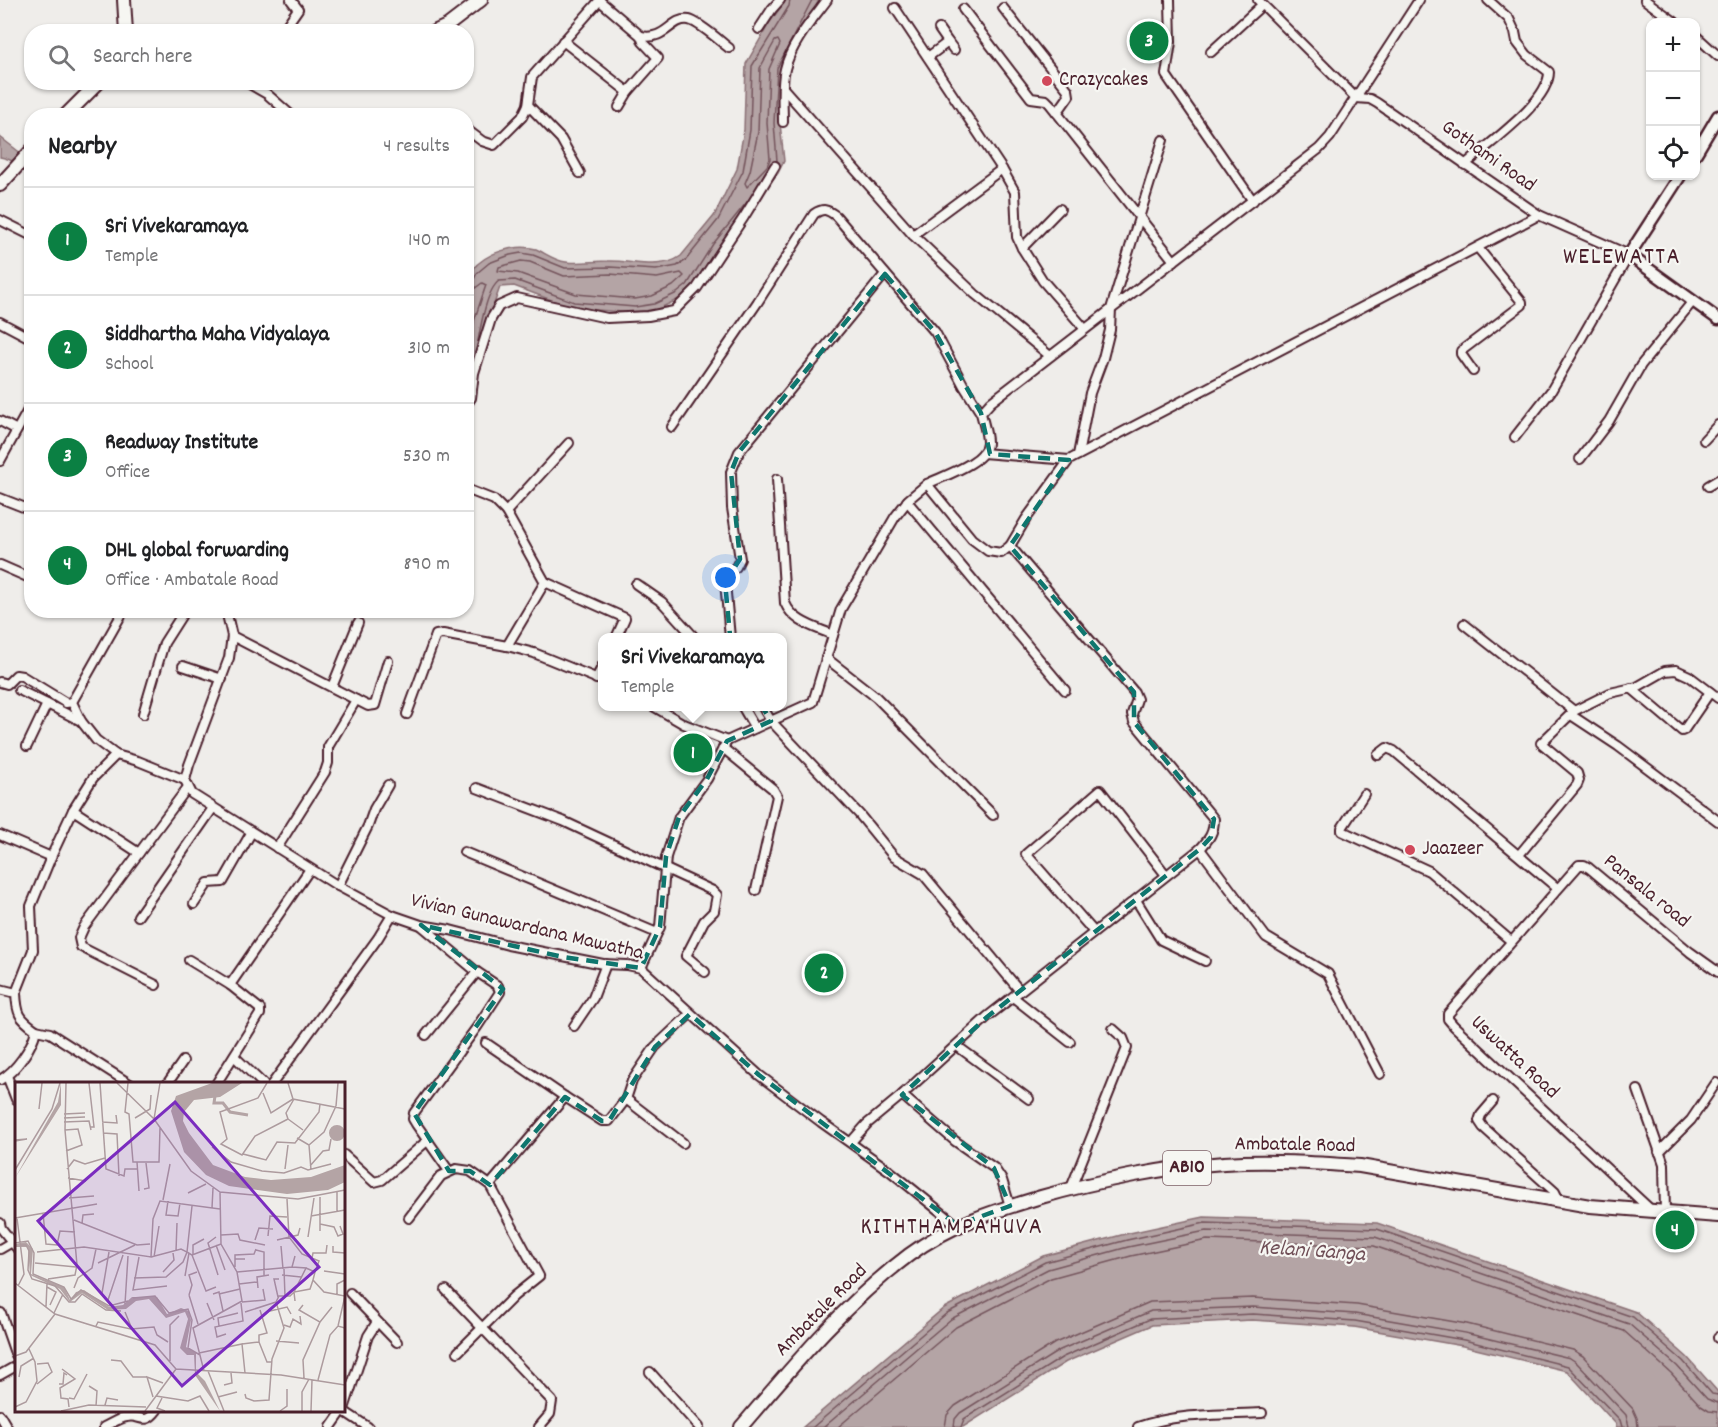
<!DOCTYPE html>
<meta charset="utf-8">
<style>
:root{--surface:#fff;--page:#f6f6f6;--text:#202124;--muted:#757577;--line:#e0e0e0;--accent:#0b8043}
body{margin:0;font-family:Dekko,sans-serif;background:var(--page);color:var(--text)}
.controls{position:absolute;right:18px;top:18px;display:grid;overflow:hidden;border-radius:12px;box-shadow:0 2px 4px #0004}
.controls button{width:54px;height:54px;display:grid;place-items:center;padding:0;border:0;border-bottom:2px solid var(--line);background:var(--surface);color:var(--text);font:30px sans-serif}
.you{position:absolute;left:726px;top:578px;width:21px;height:21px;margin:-15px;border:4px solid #fff;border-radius:50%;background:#1a73e8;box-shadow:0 0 0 9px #1a73e833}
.badge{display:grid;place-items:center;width:39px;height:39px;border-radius:50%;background:var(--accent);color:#fff;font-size:20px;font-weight:700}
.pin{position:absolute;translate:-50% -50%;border:3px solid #fff;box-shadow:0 2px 6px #0006}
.popup{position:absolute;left:598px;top:633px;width:189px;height:78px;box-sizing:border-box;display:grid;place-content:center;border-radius:12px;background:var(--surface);filter:drop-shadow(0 2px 4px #0005);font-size:20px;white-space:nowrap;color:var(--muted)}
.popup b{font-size:22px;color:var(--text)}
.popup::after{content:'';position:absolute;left:50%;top:100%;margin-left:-12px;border:12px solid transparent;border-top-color:var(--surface)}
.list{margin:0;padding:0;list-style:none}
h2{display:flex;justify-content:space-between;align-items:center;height:78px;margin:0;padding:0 24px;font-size:26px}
h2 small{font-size:20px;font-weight:400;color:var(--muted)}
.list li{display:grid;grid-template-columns:39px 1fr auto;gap:18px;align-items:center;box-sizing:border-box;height:108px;padding:0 24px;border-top:2px solid var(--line)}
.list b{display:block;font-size:22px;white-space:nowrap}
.list p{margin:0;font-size:20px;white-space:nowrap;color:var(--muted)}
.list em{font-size:20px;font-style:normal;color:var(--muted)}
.icon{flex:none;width:33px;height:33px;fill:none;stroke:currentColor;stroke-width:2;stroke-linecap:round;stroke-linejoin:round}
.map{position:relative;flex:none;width:1718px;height:1427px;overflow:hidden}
.search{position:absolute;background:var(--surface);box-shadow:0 2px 4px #0004;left:24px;top:24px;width:450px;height:66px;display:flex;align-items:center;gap:15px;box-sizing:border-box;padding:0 21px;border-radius:24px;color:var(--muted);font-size:22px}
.panel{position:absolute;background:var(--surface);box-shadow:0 2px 4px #0004;left:24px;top:108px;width:450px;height:510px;border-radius:24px}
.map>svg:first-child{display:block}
</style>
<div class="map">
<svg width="1718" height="1427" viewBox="0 0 1718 1427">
<rect width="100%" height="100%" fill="#efedea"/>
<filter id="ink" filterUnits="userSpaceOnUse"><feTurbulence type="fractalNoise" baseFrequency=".0167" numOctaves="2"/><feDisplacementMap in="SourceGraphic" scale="12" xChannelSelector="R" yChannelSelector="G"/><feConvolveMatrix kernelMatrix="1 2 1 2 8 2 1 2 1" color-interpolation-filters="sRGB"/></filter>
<g filter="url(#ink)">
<g fill="#b4a4a5" stroke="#8a6f74" stroke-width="1.5">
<path d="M786,0H819L782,70L780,123L784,161L778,173L718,247L692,289L681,298L656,310L635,313L573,308L514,286L500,287L487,324L478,377L467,401L466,283C468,279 469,273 472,270C485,253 516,243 536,249C545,253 555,261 566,262C579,264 594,261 608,261C631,260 660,271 681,256L714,216L737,169L744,130L746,64L770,22Z"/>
<path d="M0,137L31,161V178C22,168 14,159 0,157Z"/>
<polygon points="1204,1217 1377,1223 1636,1312 1687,1357 1718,1392 1718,1427 1616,1427 1616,1424 1567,1371 1463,1346 1354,1327 1252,1320 1152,1325 1066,1362 963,1427 803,1427 944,1308 1043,1256 1125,1234"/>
</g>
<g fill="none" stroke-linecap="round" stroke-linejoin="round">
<g stroke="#74545c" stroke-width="1.5">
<polygon points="778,40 780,44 769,69 767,123 770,159 767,166 747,187 745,183 750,171 758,132 760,68 775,41"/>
<polyline points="777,161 774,123 777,68 812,0"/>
<polygon points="521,261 530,262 564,276 610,274 657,278 681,273 684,276 673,286 652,296 635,299 576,294 518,273 498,271 499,267"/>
<polyline points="466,282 473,281 477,273 489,263 510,255 521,253 533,255 565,268 610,267 656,270 677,266 685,261 718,220 743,171 750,130 752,66 789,6 790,0"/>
<polyline points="466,290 474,289 482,283 486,285 474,321 466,362"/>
<path d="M477,346C480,330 486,290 499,281L515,280L574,302L635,307L654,304L677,293L687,285L713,244L747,202"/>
<polyline points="813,1427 947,1313 1045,1262 1127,1240 1205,1223 1377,1229 1633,1317 1683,1361 1712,1394 1718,1395"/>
<polyline points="824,1427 951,1319 1048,1269 1128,1247 1206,1231 1375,1237 1629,1324 1677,1366 1707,1399 1718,1403"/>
<polyline points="838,1427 956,1327 1051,1278 1131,1256 1207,1240 1374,1246 1624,1331 1671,1373 1701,1406 1709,1411 1718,1412"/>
<polyline points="945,1427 947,1415 955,1406 1055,1343 1150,1302 1253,1298 1357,1305 1467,1324 1573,1350 1583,1356 1633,1409 1637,1418 1638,1427"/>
<polyline points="954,1427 955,1419 960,1413 1060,1350 1151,1311 1253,1307 1355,1314 1465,1333 1570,1358 1576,1362 1626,1415 1629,1427"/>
<polyline points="961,1427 964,1419 1063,1357 1150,1319 1253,1314 1355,1321 1464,1340 1568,1366 1620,1420 1622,1427"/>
</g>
<defs>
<g id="street">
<polyline points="1170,0 1171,42 1166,75 1253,201"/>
<polyline points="1258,0 1356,98 1370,99 1377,103 1539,215 1629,255 1551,391 1515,437"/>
<polyline points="1645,0 1675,22"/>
<path d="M600,1L641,36C666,41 671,17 689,20C699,22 720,41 729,48"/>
<polyline points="895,8 1002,169 1015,192 1017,237 1022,248 1043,281 1084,328"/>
<polyline points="1003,8 1068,90 1069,96 1057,113"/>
<polyline points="963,9 1031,98 1046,100 1050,104 1174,261"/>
<polyline points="759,29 772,9 780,0"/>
<polyline points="282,32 298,9 291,0"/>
<polyline points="1696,36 1718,56"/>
<polyline points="563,41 628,92"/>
<polyline points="948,42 954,50"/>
<polyline points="1211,52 1262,5"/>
<polyline points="928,57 948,42 939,29"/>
<polyline points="246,82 267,94 292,116"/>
<polyline points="783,88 913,235 975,294 1050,356"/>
<polyline points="528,105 561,139 580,173"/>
<polyline points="619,107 628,92 658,58 643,42 641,36"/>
<path d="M783,122C783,105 781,86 785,69C791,44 812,20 827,0"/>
<polyline points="466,129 482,141 494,145 522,117 528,105 532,77 600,0"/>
<path d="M1465,165C1487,144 1549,103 1549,72L1527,55L1517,42L1515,32L1509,19L1488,0"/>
<polyline points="0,220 32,236"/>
<polyline points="913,235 1002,169"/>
<polyline points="1022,248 1060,209"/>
<polyline points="0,322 32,339"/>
<polyline points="1473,371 1461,354 1461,351 1522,305 1522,302 1478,248"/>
<polyline points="466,405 471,398 474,373 491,319 499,306 517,298 607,318 648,316 674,311 697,288 744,217 775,166"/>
<polyline points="0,421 17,430"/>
<path d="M672,427L757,303L814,214C823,208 827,209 836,216L935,332L964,386L981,413"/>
<polyline points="1704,440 1718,425"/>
<polyline points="983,453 1069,460"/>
<polyline points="1078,455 1090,393 1103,358 1110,330 1111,309 1163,140"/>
<polyline points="1580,459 1609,421 1641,365 1693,301"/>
<polyline points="0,461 32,403"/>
<path d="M777,479L785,603C793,622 815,627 833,635"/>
<polyline points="1708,486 1718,480"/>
<polyline points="466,489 494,500 506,512 545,582 625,618 616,638"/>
<polyline points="0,498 23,507"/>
<polyline points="907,501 1065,690"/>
<polyline points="506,512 569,443"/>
<polyline points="1010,546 1026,519 1069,460 1539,215"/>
<polyline points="0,565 32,579"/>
<polyline points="636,584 662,602 695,638"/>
<polyline points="124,610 72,702 81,721 96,740 116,755 138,761 185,780"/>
<polyline points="226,610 232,636 229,658 189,765 185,780 192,794 338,886 392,915 421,925 450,930 508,945 603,964 627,965 641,968 759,1075 821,1122 890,1171 957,1225"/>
<polyline points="1464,624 1574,711"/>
<polyline points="232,636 368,706 375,705 388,661"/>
<polyline points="730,638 725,582 727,574 736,567 740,559 732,508 731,472 739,452 885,274"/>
<polyline points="507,646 545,582"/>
<polyline points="826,658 876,697 993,815"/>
<polyline points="183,666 222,679"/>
<polyline points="596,679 603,665"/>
<polyline points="0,682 7,684 16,675 22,676 66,703 72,702"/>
<polyline points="332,687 358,623"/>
<polyline points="1631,688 1682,731 1684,730 1710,692"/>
<polyline points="19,690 81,721"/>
<polyline points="653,706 684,724 727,741 771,721 859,814 894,857 923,874 1020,991"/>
<polyline points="742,706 755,728"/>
<polyline points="762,706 771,721 813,702 841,609 895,517 909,499 927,484"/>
<polyline points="143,714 164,643 185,610"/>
<polyline points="407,714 436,635 443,634 507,646 534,653 603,681"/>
<polyline points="1571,715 1618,746 1718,821"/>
<polyline points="27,746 47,704"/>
<polyline points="723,748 773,789 777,796 756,890"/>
<polyline points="1378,755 1387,748 1394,751 1557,888"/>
<polyline points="477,788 563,821 713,891 717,895 714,911 704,921 686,956 705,972"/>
<polyline points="1364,794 1342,828 1342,831 1429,871 1511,941"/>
<polyline points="73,810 139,853"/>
<polyline points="0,835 51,857"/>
<polyline points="277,848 325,772 328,763 328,747 356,700"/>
<polyline points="1200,849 1266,937 1328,974 1380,1074"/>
<polyline points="464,852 657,933"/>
<polyline points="1519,855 1577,785 1579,780 1577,773 1541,743 1574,711 1610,693 1637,687 1665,671 1676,670 1689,676 1718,698"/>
<polyline points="338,886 368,826 374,809 388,785"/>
<polyline points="1136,900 1161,940 1205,961"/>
<polyline points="194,904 208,883 223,882 251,833"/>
<polyline points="138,916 213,808"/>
<polyline points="422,926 477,972 426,1035"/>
<polyline points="1094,932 1026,854 1100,790 1166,875"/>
<polyline points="189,960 230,985 260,1009 260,1014 216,1084"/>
<polyline points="641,968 660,927 666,857 679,817 707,779 727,741"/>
<polyline points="156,985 81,947 79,938 84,927 188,787"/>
<polyline points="230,985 310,869"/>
<path d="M0,989L16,993C17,1014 19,1018 36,1030C32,1048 16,1071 0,1080"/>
<polyline points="16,993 33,950 31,906 51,857 73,810 93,778 116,755"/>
<polyline points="1013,997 1070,1042"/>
<polyline points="574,1026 593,998 606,964"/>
<polyline points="36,1030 50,1033 130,1084"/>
<polyline points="486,1043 565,1097"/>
<polyline points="957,1046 1029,1099"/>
<polyline points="234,1056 263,1084"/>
<polyline points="7,1076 16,1099"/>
<polyline points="167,1084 183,1061"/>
<polyline points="272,1084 378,938 392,915"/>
<polyline points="1638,1090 1664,1164 1665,1213"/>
<polyline points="902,1095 955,1141 994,1168 1002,1180 1010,1206"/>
<polyline points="626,1099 683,1143"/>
<polyline points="1493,1101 1481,1115 1479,1121 1483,1127 1555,1192 1559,1200"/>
<path d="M851,1142L867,1124L902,1095L987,1017L1200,849C1209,839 1214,833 1214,819L1134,722L1132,714L1137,699L1134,692L1010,546L1001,553L988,551L972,539L927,484C943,476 988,462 987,442C987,433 983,422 981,413L991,402L1319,149L1330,137L1419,0"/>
<polyline points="1659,1152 1691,1120 1716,1083"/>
<polyline points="344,1155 374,1182 382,1180 427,1141"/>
<polyline points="449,1171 416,1124 413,1119 414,1113 477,1027 500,992 498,986 477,972"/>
<polyline points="490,1185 565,1097 602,1121 609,1121 626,1099 632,1081 655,1047 690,1014"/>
<polyline points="1071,1188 1127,1048 1123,1038 1113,1029"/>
<polyline points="1652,1211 1454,1026 1448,1019 1448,1014 1579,865 1584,865 1589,868 1690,952 1718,972"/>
<polyline points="409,1218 441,1176 456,1169 470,1171 490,1185 539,1276 514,1296 458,1352"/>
<polyline points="0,1223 1,1228 16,1247"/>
<polyline points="0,1249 12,1242"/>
<polyline points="446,1290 552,1401 550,1414 539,1427"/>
<polyline points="350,1293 397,1342"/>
<polyline points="1,1313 16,1356"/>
<polyline points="1718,1337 1718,1338"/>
<polyline points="650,1372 699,1427"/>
<polyline points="0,1375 16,1366"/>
<polyline points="344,1409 368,1336 377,1322"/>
<polyline points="342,1410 368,1427"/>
<polyline points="0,1415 7,1427"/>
<path d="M104,1427C111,1424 119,1418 127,1417C141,1414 144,1427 157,1410"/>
<polyline points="331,1427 343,1410"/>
<path d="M1138,1427C1176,1413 1222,1415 1262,1413"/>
</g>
<g id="secondary">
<polyline points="1696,153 1718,116"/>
<polyline points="1680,176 1629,255 1718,319"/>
</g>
<g id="primary">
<polyline points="124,0 126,32"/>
<polyline points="434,32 447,26 481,0"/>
<polyline points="65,116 99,82"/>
<polyline points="0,185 32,150"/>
<path d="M741,1427C793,1366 844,1304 909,1255C949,1225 994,1211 1041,1197C1097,1181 1166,1167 1224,1163C1269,1160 1315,1163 1360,1166L1590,1206L1718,1216"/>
</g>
</defs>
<use href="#street" stroke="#4a1f2b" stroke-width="12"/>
<use href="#secondary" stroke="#4a1f2b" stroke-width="15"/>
<use href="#primary" stroke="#4a1f2b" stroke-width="16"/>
<use href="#street" stroke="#f6f6f2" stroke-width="8"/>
<use href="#secondary" stroke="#f6f6f2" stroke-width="10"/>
<use href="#primary" stroke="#f6f6f2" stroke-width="12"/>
</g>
</g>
<path fill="none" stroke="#0f766e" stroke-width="4.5" stroke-dasharray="12 8" stroke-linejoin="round" d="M885,274L935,332L981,413L990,454L1069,460L1010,546L1134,692V722L1214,819L1211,837L1200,849L987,1017L902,1095L994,1168L1010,1206L957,1225L759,1075L690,1014L655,1047L609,1121H602L565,1097L490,1185L470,1171H449L414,1113L503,989L421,925L563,957L641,968L660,927L666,857L679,817L707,779L727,741L771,721L736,664L731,646L725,582L740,559L731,472L739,452Z"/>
<g fill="#d1495b" stroke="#f6f6f2" stroke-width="2">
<circle cx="1047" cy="81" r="6"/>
<circle cx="1410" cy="850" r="6"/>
</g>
<g text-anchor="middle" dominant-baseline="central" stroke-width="4.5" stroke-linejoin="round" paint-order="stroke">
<rect fill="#f6f6f2" stroke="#7e6067" stroke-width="1.5" x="1163" y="1151" width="48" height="34" rx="4.5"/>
<g font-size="20" font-weight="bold" fill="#4a1f2b">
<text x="1187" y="1168">AB10</text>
</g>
<g font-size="21" fill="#4a1f2b" stroke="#f6f6f2" text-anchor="start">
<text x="1059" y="81">Crazycakes</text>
<text x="1422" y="850">Jaazeer</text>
</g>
<g font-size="21" fill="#4a1f2b" stroke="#f6f6f2">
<text transform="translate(1488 157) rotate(35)">Gothami Road</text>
<text transform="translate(1646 892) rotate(39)">Pansala road</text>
<text transform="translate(527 928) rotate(13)">Vivian Gunawardana Mawatha</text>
<text transform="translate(1514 1058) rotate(43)">Uswatta Road</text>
<text transform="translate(1295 1146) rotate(1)">Ambatale Road</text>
<text transform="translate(822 1311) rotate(-45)">Ambatale Road</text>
</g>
<g font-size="22" font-style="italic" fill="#6f4e56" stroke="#f6f6f2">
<text transform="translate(1312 1252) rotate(4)">Kelani Ganga</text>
</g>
<g font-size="24" letter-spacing="1.5" fill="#4a1f2b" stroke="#f6f6f2">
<text x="1622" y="258">WELEWATTA</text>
<text x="952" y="1228">KITHTHAMPAHUVA</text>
</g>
</g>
<g transform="translate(15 1082)">
<rect width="330" height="330" fill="#efedea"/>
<path d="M46,1V23L0,96L43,20ZM197,1H227L205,15L179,18L169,30L168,39L174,51L198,83L230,95L256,98L296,95L330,83V100L313,108L272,112L214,104L191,93L169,70L156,29L161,14ZM314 51a8 8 0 1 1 16 0a8 8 0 1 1-16 0ZM11,160L18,167L16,192L49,205L55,218L61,210L69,208L94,225L108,223L117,215H142L152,232L166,226L174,229L176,238L171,265L181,271V290L190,299L205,329L180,293L179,273H172L165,266L173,237L170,230L151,236L134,217L121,219L111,227L93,228L67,211L55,220L45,207L15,193L13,165H0V162Z" fill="#b4a4a5"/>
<path fill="none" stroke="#b4a4a5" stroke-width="3" d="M200,14L199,21H208L215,30L233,33"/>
<path fill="none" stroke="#ad9b9e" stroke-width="1.5" d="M74,1L79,45H75M85,1L91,87L109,94L110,87H122M102,1L139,37L176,89L205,110L283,117L330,108M113,1L110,30L114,32L118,80H144L145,46M252,1L243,16L205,30L212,57L206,62L227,73L240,54L273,37M273,1L278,17L330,27M248,11L256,31L278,17M321,24L323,1M24,27L27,1M49,32L70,31M49,36L70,35M120,36L135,27L136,13M139,37L145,1M273,37L271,31L279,17M273,37L288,48M49,40L74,39L76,48M87,40L102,41L101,33M50,48L63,47L67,63L51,69M88,51L102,52L104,94M282,56L294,63L296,88M0,58L12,57L0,59M294,63L309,50L321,24M197,65L216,80L247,89L269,91L286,85L293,88L316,82M228,72L251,78L262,60L280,61L304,30L305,22M122,80L124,109M295,84L308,69L314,68L316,57M52,87L59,78L70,82L90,76M270,87L273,63M0,88L37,27L45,1M53,96L71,99M129,107L134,106L131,81M173,111L191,102M54,116L79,114M272,117L274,155L287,172L304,179L300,190M148,118L155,82M153,119L151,133L163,134L165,121M177,124L172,170L177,173L191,209L201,205M197,126L198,106M322,130V110M28,131L31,162L42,163L45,149L60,150M296,134L330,128M0,136L82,122M2,136L9,192L3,204M59,138L122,163L135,162M67,141L68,133L79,132M305,142L319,145L323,154L328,152L325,144M305,149V115M206,153L223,152L225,158L250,163M253,154L255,134L272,135M201,155L193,161L203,193M293,155L299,116M240,158L244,146L258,147M262,158L283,153L285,146M0,161L13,159L19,171L18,192L49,205L56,217L66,208L94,224L113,219M5,163H11L14,169L13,188L17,197L40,204L54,220H60L67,212L91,228L106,229M201,163L210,188M266,164L268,187M318,164V170L330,171M241,168L249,170V194M161,169L162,141M22,170L69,165L136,175L138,137L145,119L205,127M178,172V163L189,157M177,173L206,162M124,175L118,208L152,204M139,175L144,144M297,176L298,171H311L312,163M220,177V173L239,172L241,167M20,181L61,185M83,181L120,163M220,185V177H230M291,186L300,190L298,198L309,210L330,214L323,244M269,187L270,214M309,189L330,192M148,190L159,178L158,171M222,190L277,185L280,174M267,193L286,195M170,194L174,171M119,196L151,195L168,180L172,170L166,167L136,175M33,197L60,193L62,183L50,48L51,1M0,201L40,232L140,263L161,287L266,293L330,303M224,202L242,200M32,205L41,210L35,223M59,206L63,196L77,186L81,167M243,206L242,195L254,193M87,211L94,170M198,212L204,210L208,229M204,212L225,207M322,212V202L330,198M174,213L183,242M174,213L177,203L174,193L182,190M263,215L259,197H264M118,216L140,214L154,231L173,227L177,238L173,266L185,273M93,218L108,173M280,219L279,210L295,207L298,198M227,220L250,218L248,207M192,221L199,238M110,222L113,174M288,223L284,228L305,240L288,278L289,296M31,225L32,201M255,229L272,225L276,232M110,230L117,247M230,230L261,220M39,231L48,212M305,240L317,225M269,243L275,245L278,237L286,242L285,234M81,244L83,240L116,247L139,245L142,253L153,260M204,244L203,236L223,231M211,252L202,255L200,245L228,239L226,221M261,259L284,261M244,260V253L252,251L245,228M227,262L244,260L252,280H257M184,271L227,262L230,291M0,274L11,270L40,232M96,278L106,279L118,295H132M155,279V243L164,234M47,287L60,297L45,306L46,316L53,317L54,325M189,289L178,246L227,219L222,190L206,162L205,110M193,289L209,329M4,295L6,284L19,276M303,298L315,253L323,244L330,246M22,302L37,290L33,281L22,282M44,302H48L49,291L52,293M209,303L217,301L216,291M74,304L82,309L81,324M230,312L231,316L239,319L254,318L257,277L269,246L261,220L264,214H275L279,210L291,186L277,185M141,314L173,319L185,314L194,329M138,315L132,295L148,301M203,315L222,310M54,316L59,317L72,292M147,316L142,326L150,329M90,323L92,316L103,318M0,325L11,320L22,299L20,280L14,267M46,329L74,323L131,325M130,329L161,287M265,329L272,324V307M287,329V310L294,297M296,329L297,298"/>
<path fill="#7b2cbf" fill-opacity="0.15" stroke="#7b2cbf" stroke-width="3" d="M160,20L304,185L167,304L23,139Z"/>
<rect width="330" height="330" fill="none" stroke="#4a1f2b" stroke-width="3"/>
</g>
</svg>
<div class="controls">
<button>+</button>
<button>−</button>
<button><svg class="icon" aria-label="locate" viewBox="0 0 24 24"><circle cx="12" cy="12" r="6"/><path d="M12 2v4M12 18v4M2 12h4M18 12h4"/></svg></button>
</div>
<div class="you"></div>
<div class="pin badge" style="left:693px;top:753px">1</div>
<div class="popup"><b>Sri Vivekaramaya</b>Temple</div>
<div class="pin badge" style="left:824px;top:973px">2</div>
<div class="pin badge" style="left:1149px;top:41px">3</div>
<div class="pin badge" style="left:1675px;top:1230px">4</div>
<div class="search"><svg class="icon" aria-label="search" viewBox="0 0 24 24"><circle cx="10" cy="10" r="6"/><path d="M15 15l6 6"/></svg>Search here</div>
<section class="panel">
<h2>Nearby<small>4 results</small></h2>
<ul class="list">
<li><span class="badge">1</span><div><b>Sri Vivekaramaya</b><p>Temple</p></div><em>140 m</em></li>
<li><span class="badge">2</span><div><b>Siddhartha Maha Vidyalaya</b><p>School</p></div><em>310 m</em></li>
<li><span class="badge">3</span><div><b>Readway Institute</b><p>Office</p></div><em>530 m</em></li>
<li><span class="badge">4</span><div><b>DHL global forwarding</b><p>Office · Ambatale Road</p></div><em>890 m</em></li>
</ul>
</section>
</div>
